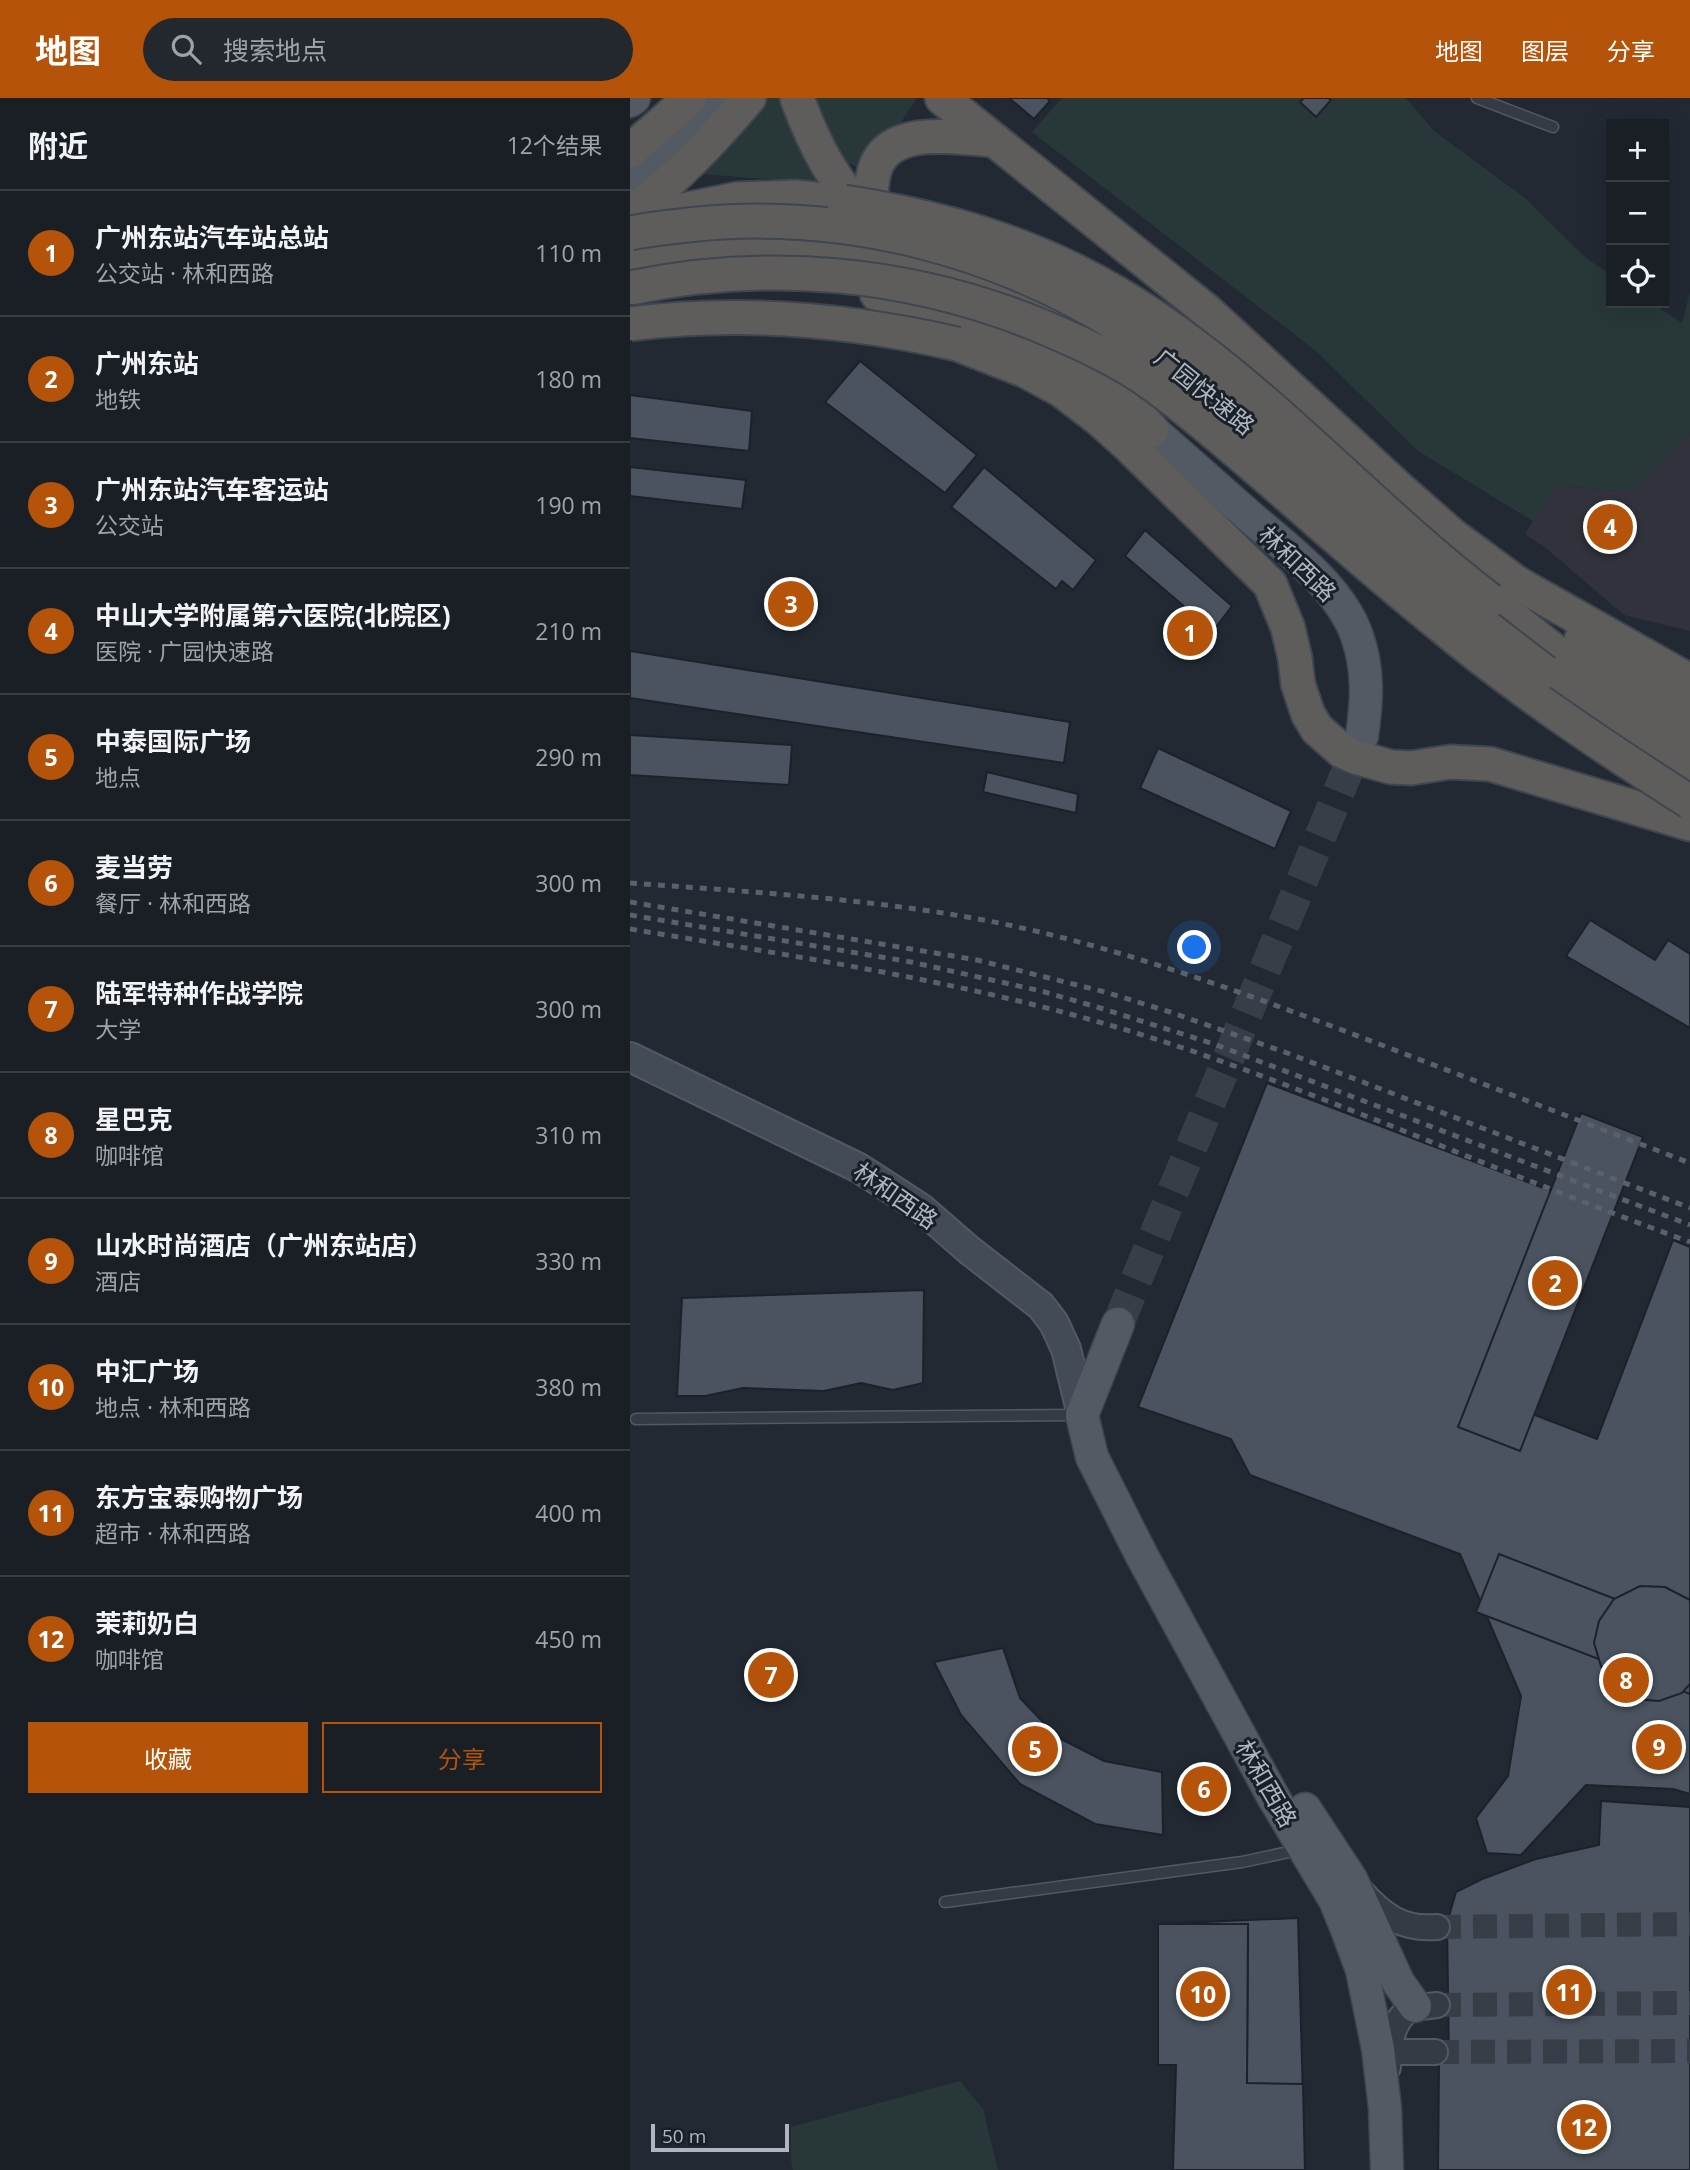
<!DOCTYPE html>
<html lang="zh">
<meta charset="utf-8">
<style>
:root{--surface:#1a1f26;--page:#23272e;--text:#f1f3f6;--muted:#9fa2a7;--line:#383d43;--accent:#b45309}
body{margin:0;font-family:"Open Sans","Noto Sans SC",sans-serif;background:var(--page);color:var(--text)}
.controls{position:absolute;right:21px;top:21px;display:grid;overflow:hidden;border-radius:0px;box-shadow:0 7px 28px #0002}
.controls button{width:63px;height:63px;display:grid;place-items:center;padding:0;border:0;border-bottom:2px solid var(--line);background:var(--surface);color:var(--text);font:35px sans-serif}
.scale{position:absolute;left:21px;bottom:18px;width:138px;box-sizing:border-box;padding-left:7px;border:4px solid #afb6c1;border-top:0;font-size:19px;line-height:24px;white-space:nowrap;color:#afb6c1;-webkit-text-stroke:5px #1a2028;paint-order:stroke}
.you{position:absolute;left:565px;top:850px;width:24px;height:24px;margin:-18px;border:5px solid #fff;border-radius:50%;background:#1a73e8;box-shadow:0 0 0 10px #1a73e833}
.badge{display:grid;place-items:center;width:46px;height:46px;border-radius:50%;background:var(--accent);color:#fff;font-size:23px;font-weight:700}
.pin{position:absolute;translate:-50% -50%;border:4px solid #fff;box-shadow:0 2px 7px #0006}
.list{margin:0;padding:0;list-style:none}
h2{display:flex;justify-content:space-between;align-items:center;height:91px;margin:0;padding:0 28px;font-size:30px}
h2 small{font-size:23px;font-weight:400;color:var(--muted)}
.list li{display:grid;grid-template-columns:46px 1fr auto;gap:21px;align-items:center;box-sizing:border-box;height:126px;padding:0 28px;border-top:2px solid var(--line)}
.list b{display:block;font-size:26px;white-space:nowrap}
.list p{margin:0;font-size:23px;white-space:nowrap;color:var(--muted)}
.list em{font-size:23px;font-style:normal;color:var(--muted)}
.actions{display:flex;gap:14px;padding:21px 28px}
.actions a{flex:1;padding:16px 0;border:2px solid var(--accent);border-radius:0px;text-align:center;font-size:24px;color:var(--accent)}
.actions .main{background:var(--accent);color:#fff}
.icon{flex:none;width:38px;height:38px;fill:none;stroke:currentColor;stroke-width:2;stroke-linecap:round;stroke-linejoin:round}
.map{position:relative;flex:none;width:1060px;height:2072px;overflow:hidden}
header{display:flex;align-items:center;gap:42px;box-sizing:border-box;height:98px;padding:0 35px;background:var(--accent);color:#fff}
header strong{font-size:33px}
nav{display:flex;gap:38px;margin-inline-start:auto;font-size:24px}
.search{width:490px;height:63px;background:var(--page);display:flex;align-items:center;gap:18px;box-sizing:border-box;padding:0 24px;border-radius:38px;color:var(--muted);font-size:26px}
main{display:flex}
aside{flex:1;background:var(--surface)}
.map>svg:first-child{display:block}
</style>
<header>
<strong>地图</strong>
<div class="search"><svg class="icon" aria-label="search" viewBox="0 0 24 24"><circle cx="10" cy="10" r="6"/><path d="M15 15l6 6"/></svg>搜索地点</div>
<nav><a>地图</a><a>图层</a><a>分享</a></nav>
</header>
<main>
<aside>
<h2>附近<small>12个结果</small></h2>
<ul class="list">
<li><span class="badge">1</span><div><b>广州东站汽车站总站</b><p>公交站 · 林和西路</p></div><em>110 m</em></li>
<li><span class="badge">2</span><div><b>广州东站</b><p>地铁</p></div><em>180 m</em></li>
<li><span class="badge">3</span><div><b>广州东站汽车客运站</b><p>公交站</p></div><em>190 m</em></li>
<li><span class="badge">4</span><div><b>中山大学附属第六医院(北院区)</b><p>医院 · 广园快速路</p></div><em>210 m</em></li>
<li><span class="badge">5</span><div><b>中泰国际广场</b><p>地点</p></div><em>290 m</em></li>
<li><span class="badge">6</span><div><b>麦当劳</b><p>餐厅 · 林和西路</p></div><em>300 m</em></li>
<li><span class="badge">7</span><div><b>陆军特种作战学院</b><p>大学</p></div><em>300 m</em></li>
<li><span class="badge">8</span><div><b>星巴克</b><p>咖啡馆</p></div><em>310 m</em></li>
<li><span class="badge">9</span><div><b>山水时尚酒店（广州东站店）</b><p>酒店</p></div><em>330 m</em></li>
<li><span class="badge">10</span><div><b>中汇广场</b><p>地点 · 林和西路</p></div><em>380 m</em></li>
<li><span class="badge">11</span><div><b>东方宝泰购物广场</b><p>超市 · 林和西路</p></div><em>400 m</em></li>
<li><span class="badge">12</span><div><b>茉莉奶白</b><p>咖啡馆</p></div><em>450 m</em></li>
</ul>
<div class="actions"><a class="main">收藏</a><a>分享</a></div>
</aside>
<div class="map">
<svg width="1060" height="2072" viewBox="0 0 1060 2072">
<rect width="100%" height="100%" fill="#222933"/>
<polygon fill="#32323c" points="1060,334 1060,533 994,517 916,450 895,436 926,387 987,393 1004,391"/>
<g fill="#283838">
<polygon points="130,0 156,0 196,86 72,76 84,53"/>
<polygon points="174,0 287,0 268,29 232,71 201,58"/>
<polygon points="432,0 776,0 804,33 895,100 956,160 981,177 981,205 1022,205 1052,225 1060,194 1060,334 1004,391 987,393 926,387 903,423 788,353 686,253 402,34"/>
<polygon points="330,1983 353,2011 368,2072 163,2072 161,2062 161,2029"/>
</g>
<g fill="#4a535f" stroke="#1c222b" stroke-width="2">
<polygon points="379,0 417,0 420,3 404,21"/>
<polygon points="674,0 698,0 701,2 686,19 670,4"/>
<polygon points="230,263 347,357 315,395 195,304"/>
<polygon points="0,297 122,313 119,353 0,340"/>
<polygon points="0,369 116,382 112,411 0,398"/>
<polygon points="354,369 466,462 443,492 432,483 426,491 321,409"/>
<polygon points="515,432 602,508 583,533 495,458"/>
<polygon points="0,553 440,624 434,665 0,600"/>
<polygon points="0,637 162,647 159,687 0,677"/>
<polygon points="528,650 661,713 645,751 510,690"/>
<polygon points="357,674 448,696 446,715 353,694"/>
<polygon points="960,822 1025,862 1038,842 1060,856 1060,930 936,858"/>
<polygon points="637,985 953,1105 876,1306 967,1341 1043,1142 1060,1149 1060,1696 1043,1691 956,1687 891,1757 857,1755 846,1720 878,1678 891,1598 830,1456 620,1377 601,1341 508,1309"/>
<polygon points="951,1015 1013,1039 890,1353 828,1329"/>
<polygon points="294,1192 293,1285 263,1292 231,1285 194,1293 113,1290 75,1298 47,1298 52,1200"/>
<polygon points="869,1456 1060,1530 1060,1596 846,1514"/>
<polygon points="1010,1488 1035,1489 1060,1502 1060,1586 1052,1595 1029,1603 1004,1601 983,1585 971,1568 964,1545 969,1523 984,1501"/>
<polygon points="373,1550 390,1600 427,1639 474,1663 532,1674 533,1737 465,1726 390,1686 331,1617 304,1564"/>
<polygon points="971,1703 1060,1709 1060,2072 808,2072 809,1964 819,1963 817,1825 826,1794 852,1781 906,1761 969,1747"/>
<polygon points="668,1820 675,2072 543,2072 546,1967 528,1826"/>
<polygon points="528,1826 618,1826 617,1966 528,1967"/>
<polygon points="528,1826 618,1826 617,1985 673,1986 675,2072 543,2072 546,1967 528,1967"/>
</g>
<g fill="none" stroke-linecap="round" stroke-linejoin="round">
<g stroke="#373e48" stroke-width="24" stroke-dasharray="24 12" stroke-linecap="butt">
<polyline points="807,1829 1060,1826"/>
<polyline points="807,1907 1060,1905"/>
<polyline points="805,1954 1060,1953"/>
</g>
<polyline stroke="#373e48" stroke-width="32" stroke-dasharray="32 16" stroke-linecap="butt" points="488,1226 732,638"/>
<defs>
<g id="service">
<polyline points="847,0 923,29"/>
<polyline points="6,1321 448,1317"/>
<polyline points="315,1804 612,1764 668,1752"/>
</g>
<g id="tertiary">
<path d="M730,1792C752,1817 772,1832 807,1829"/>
<polyline points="759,1954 805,1954"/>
<path d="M758,1969C760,1945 761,1920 785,1908L791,1909L807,1907"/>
</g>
<polyline id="secondary" points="0,959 229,1070 292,1111 339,1152 411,1208 424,1225 436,1251 452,1317"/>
<g id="primary">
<polyline points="0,3 4,0"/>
<polyline points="0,85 91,0"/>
<path d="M522,332C554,360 586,389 618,417C656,450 710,489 727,538C739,572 737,603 732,638"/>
<polyline points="452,1317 462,1359 512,1458 645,1702 705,1802 716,1829 732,1872 748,1951 755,2010 757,2072"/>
<polyline points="452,1317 488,1226"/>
<polyline points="675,1711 721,1781 768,1884 785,1908"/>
</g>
<g id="trunk">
<path d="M167,0C184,46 205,89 242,122"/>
<polyline points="312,0 577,213 773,394 822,437 887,485 1060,583"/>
<polyline points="0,53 60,0"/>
<path d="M0,115C45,83 83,42 119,0"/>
<polyline points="15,120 107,101 165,99 214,104"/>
<path d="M240,120C241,104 240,86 245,71C259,26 329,40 364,42"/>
<path d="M0,166C52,153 105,151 158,153C263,158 366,179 459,229"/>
<polyline points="247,196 358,231 433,264 469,283 497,304 522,332"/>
<polyline points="327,246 396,273 431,292 469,321 498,347 640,486 658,530 665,560 668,586 678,616 687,631 712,653 725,659 761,669 781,670 820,664 860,666 1060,726"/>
<polyline points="860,502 935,561 1060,643"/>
<polyline points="951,542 1060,619"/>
<polyline points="915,574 961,608 1060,674"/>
</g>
</defs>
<use href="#service" stroke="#525962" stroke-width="13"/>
<use href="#tertiary" stroke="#525962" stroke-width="28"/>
<use href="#secondary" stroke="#525962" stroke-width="32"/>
<use href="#primary" stroke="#3e444e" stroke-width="35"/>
<use href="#trunk" stroke="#3f464f" stroke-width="37"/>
<use href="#service" stroke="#353b44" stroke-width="10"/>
<use href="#tertiary" stroke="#353b44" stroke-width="24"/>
<use href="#secondary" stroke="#434b56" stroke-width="28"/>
<use href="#primary" stroke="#535a64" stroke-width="32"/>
<use href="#trunk" stroke="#5e5d5c" stroke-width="33"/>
<g stroke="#59616d" stroke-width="5" stroke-dasharray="7 7" stroke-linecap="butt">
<path d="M0,785C123,794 248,801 369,825C500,852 625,899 749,946C853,986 956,1025 1060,1065"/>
<polyline points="0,804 347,862 475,894 540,914 660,956 1060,1110"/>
<polyline points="0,817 281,864 411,893 467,909 584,946 1060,1127"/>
<path d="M0,831C163,858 327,882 486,929C579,956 669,992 759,1027C859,1067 959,1107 1060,1144"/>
</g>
<defs>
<g id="trunk-bridge">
<path d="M214,104C312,119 402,145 488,196C627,278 733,405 860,502"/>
<path d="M0,135C19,131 39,129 58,127C214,110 367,150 499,234C561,274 617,326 672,375C751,444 831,511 915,574"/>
<path d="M0,190C138,161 280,174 411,228C446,243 483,259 515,281C559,312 599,347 640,382C694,429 748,477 804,522C884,589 972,648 1060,704"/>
<path d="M0,226C111,212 219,221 327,246"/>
</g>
</defs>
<use href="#trunk-bridge" stroke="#3f464f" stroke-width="37" stroke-linecap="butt"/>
<use href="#trunk-bridge" stroke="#5e5d5c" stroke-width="33"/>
</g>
<g text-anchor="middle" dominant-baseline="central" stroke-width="6" stroke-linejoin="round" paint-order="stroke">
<g font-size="24" fill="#afb6c1" stroke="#1a2028">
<text transform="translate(575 293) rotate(39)">广园快速路</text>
<text transform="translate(668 465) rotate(44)">林和西路</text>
<text transform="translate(266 1097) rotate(35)">林和西路</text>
<text transform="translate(637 1685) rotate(60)">林和西路</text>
</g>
</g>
</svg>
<div class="controls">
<button>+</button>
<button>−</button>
<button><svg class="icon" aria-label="locate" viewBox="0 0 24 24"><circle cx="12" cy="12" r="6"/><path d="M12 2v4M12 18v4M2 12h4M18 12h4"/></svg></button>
</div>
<div class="scale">50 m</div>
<div class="you"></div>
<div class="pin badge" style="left:560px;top:535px">1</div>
<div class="pin badge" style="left:925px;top:1185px">2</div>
<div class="pin badge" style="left:161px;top:506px">3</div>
<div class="pin badge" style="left:980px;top:429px">4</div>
<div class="pin badge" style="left:405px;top:1651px">5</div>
<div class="pin badge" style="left:574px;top:1691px">6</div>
<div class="pin badge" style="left:141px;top:1577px">7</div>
<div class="pin badge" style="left:996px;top:1582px">8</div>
<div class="pin badge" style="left:1029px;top:1649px">9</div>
<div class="pin badge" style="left:573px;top:1896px">10</div>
<div class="pin badge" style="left:939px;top:1894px">11</div>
<div class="pin badge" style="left:954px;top:2029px">12</div>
</div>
</main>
